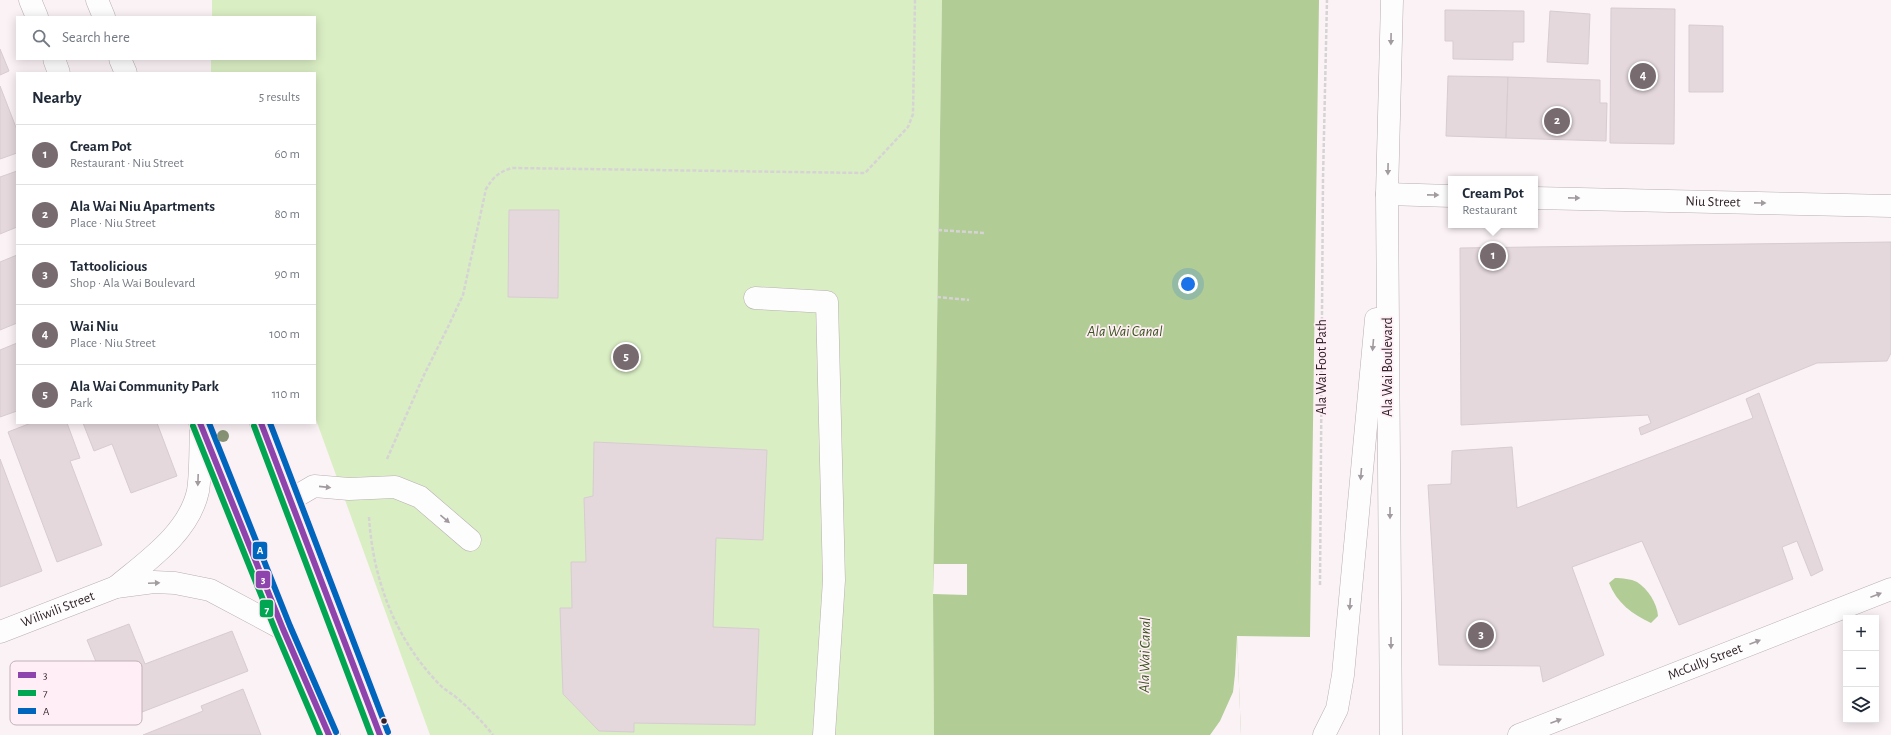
<!DOCTYPE html>
<meta charset="utf-8">
<style>
:root{--surface:#fff;--page:#f2f2f3;--text:#1f2937;--muted:#747a83;--line:#e0e1e3;--accent:#776b70}
body{margin:0;font-family:"Alegreya Sans",sans-serif;background:var(--page);color:var(--text)}
.controls{position:absolute;right:12px;bottom:12px;display:grid;overflow:hidden;border-radius:0px;box-shadow:0 2px 10px #0003}
.controls button{width:36px;height:36px;display:grid;place-items:center;padding:0;border:0;border-bottom:1px solid var(--line);background:var(--surface);color:var(--text);font:20px sans-serif}
.you{position:absolute;left:1188px;top:284px;width:14px;height:14px;margin:-10px;border:3px solid #fff;border-radius:50%;background:#1a73e8;box-shadow:0 0 0 6px #1a73e833}
.badge{display:grid;place-items:center;width:26px;height:26px;border-radius:50%;background:var(--accent);color:#fff;font-size:13px;font-weight:700}
.pin{position:absolute;translate:-50% -50%;border:2px solid #fff;box-shadow:0 1px 4px #0006}
.popup{position:absolute;left:1448px;top:176px;width:90px;height:52px;box-sizing:border-box;display:grid;place-content:center;border-radius:0px;background:var(--surface);filter:drop-shadow(0 1px 3px #0005);font-size:13px;white-space:nowrap;color:var(--muted)}
.popup b{font-size:15px;color:var(--text)}
.popup::after{content:'';position:absolute;left:50%;top:100%;margin-left:-8px;border:8px solid transparent;border-top-color:var(--surface)}
.list{margin:0;padding:0;list-style:none}
h2{display:flex;justify-content:space-between;align-items:center;height:52px;margin:0;padding:0 16px;font-size:17px}
h2 small{font-size:13px;font-weight:400;color:var(--muted)}
.list li{display:grid;grid-template-columns:26px 1fr auto;gap:12px;align-items:center;box-sizing:border-box;height:60px;padding:0 16px;border-top:1px solid var(--line)}
.list b{display:block;font-size:15px;white-space:nowrap}
.list p{margin:0;font-size:13px;white-space:nowrap;color:var(--muted)}
.list em{font-size:13px;font-style:normal;color:var(--muted)}
.icon{flex:none;width:22px;height:22px;fill:none;stroke:currentColor;stroke-width:2;stroke-linecap:round;stroke-linejoin:round}
.map{position:relative;flex:none;width:1891px;height:735px;overflow:hidden}
.search{position:absolute;background:var(--surface);box-shadow:0 2px 10px #0003;left:16px;top:16px;width:300px;height:44px;display:flex;align-items:center;gap:10px;box-sizing:border-box;padding:0 14px;border-radius:0px;color:var(--muted);font-size:15px}
.panel{position:absolute;background:var(--surface);box-shadow:0 2px 10px #0003;left:16px;top:72px;width:300px;height:352px;border-radius:0px}
.map>svg:first-child{display:block}
</style>
<div class="map">
<svg width="1891" height="735" viewBox="0 0 1891 735">
<rect width="100%" height="100%" fill="#fbf2f6"/>
<polygon fill="#daeec4" points="212,0 942,0 933,594 934,735 430,735 315,417 315,73 211,73 211,59 315,59 315,17 212,17"/>
<g fill="#b1cc95">
<polygon points="942,0 1319,0 1310,637 1237,636 1241,735 934,735 933,594"/>
<path d="M1615,578C1622,578 1631,579 1637,582C1648,589 1657,603 1658,616L1651,623C1632,614 1617,603 1609,583Z"/>
</g>
<g fill="#fbf2f6">
<polygon points="934,564 967,564 967,595 933,594"/>
<polygon points="1237,636 1241,735 1210,735 1220,721 1233,692 1235,674"/>
</g>
<g fill="#e4d8dc" stroke="#d7ccd1">
<polygon points="1611,8 1675,9 1674,144 1610,143"/>
<polygon points="1445,10 1524,11 1524,42 1513,42 1513,60 1453,59 1453,41 1445,41"/>
<polygon points="1550,11 1590,14 1588,64 1547,62"/>
<polygon points="1689,25 1723,26 1723,92 1689,92"/>
<polygon points="0,49 9,71 0,75"/>
<polygon points="1448,76 1508,77 1506,138 1446,136"/>
<polygon points="1508,77 1600,80 1600,103 1607,103 1606,141 1506,138"/>
<polygon points="0,86 17,130 17,153 0,159"/>
<polygon points="17,171 17,227 0,234 0,177"/>
<polygon points="509,210 559,210 558,298 508,297"/>
<polygon points="1891,242 1891,353 1887,361 1817,363 1641,435 1639,428 1651,423 1648,415 1461,425 1460,248"/>
<polygon points="17,255 17,323 0,330 0,262"/>
<polygon points="17,343 17,411 0,417 0,350"/>
<polygon points="1759,393 1823,570 1811,576 1797,541 1782,547 1793,579 1679,625 1642,541 1572,567 1604,655 1543,682 1540,666 1439,665 1428,485 1451,484 1452,451 1512,447 1517,508 1753,418 1746,399"/>
<polygon points="31,423 67,423 80,458 70,461 102,545 57,562 8,432"/>
<polygon points="83,423 157,423 177,476 131,493 112,444 94,451"/>
<polygon points="594,442 767,450 763,540 716,538 713,627 759,629 755,725 634,723 634,732 599,731 563,694 560,608 572,608 571,562 586,562 584,498 593,496"/>
<polygon points="0,459 42,571 0,587"/>
<polygon points="129,624 145,664 232,631 248,671 124,719 107,674 102,676 87,640"/>
<polygon points="243,689 261,735 143,735 203,711 201,706"/>
</g>
<g fill="none" stroke-linecap="round" stroke-linejoin="round">
<defs>
<g id="minor">
<polyline points="755,298 827,302 834,580 824,735"/>
<polyline points="290,500 314,486 349,489 395,487 420,497 470,540"/>
<path d="M116,587C147,561 189,533 198,491C201,472 200,447 201,427"/>
<path id="s1" d="M0,632L116,587L154,582L175,583L210,590L283,629"/>
</g>
<g id="major">
<polyline points="30,0 37,17"/>
<polyline points="97,0 104,17"/>
<polyline points="54,59 59,73"/>
<polyline points="120,59 126,73"/>
<polyline points="1387,194 1451,196"/>
<path id="s2" d="M1535,198L1891,206"/>
<polyline points="200,423 283,629 329,735"/>
<polyline points="261,423 358,674 380,735"/>
<polyline points="1324,735 1337,709 1343,675 1376,319"/>
<polyline points="1391,735 1387,194 1392,0"/>
<path id="s3" d="M1519,735L1891,589"/>
</g>
</defs>
<use href="#minor" stroke="#b8aeb2" stroke-width="23"/>
<use href="#major" stroke="#b8aeb2" stroke-width="23"/>
<g stroke="#d6d3d5" stroke-width="2.5" stroke-dasharray="4 2" stroke-linecap="butt">
<polyline points="938,230 984,233"/>
<polyline points="937,297 969,300"/>
<path d="M387,459L423,377L448,327L463,295L486,189C493,177 499,172 512,168L865,173L908,127L913,114L915,0"/>
<path d="M369,517C373,580 395,639 440,685C445,690 451,693 457,698C470,709 482,721 493,735"/>
<polyline points="1320,585 1323,179 1327,0"/>
</g>
<use href="#minor" stroke="#fefdfe" stroke-width="22"/>
<use href="#major" stroke="#fefdfe" stroke-width="22"/>
<defs>
<g id="bus-1">
<polyline points="200,423 283,629 329,735"/>
<polyline points="261,423 380,735"/>
</g>
<g id="bus-2">
<polyline points="193,426 276,632 320,735"/>
<polyline points="254,426 371,735"/>
</g>
<g id="bus-3">
<polyline points="209,423 290,626 336,732"/>
<polyline points="270,423 388,732"/>
</g>
</defs>
<use href="#bus-1" stroke="#ffeef5" stroke-width="9"/>
<use href="#bus-2" stroke="#ffeef5" stroke-width="9"/>
<use href="#bus-3" stroke="#ffeef5" stroke-width="9"/>
<use href="#bus-1" stroke="#8e44ad" stroke-width="6"/>
<use href="#bus-2" stroke="#00a651" stroke-width="6"/>
<use href="#bus-3" stroke="#0065bd" stroke-width="6"/>
</g>
<circle fill="#879274" cx="223" cy="436" r="6"/>
<defs><path id="oneway-solid" d="M-6-.8H1V-3.2L6.5 0L1 3.2V.8H-6Z"/></defs>
<g fill="#a19a9e">
<use href="#oneway-solid" transform="translate(1391 39) rotate(91)"/>
<use href="#oneway-solid" transform="translate(1388 169) rotate(91)"/>
<use href="#oneway-solid" transform="translate(1433 195) rotate(1)"/>
<use href="#oneway-solid" transform="translate(1574 198) rotate(1)"/>
<use href="#oneway-solid" transform="translate(1760 203) rotate(1)"/>
<use href="#oneway-solid" transform="translate(1373 345) rotate(95)"/>
<use href="#oneway-solid" transform="translate(1361 474) rotate(95)"/>
<use href="#oneway-solid" transform="translate(198 480) rotate(92)"/>
<use href="#oneway-solid" transform="translate(325 487) rotate(6)"/>
<use href="#oneway-solid" transform="translate(1390 513) rotate(90)"/>
<use href="#oneway-solid" transform="translate(445 519) rotate(40)"/>
<use href="#oneway-solid" transform="translate(154 583) rotate(-3)"/>
<use href="#oneway-solid" transform="translate(1876 595) rotate(-21)"/>
<use href="#oneway-solid" transform="translate(1350 604) rotate(94)"/>
<use href="#oneway-solid" transform="translate(1755 642) rotate(-21)"/>
<use href="#oneway-solid" transform="translate(1391 643) rotate(90)"/>
<use href="#oneway-solid" transform="translate(1556 721) rotate(-21)"/>
</g>
<circle fill="#302228" stroke="#ffeef5" stroke-width="1.5" cx="384" cy="721" r="3.5"/>
<g text-anchor="middle" dominant-baseline="central" stroke-width="3.5" stroke-linejoin="round" paint-order="stroke">
<g font-size="14" fill="#302228" stroke="#ffeef5">
<text stroke="none"><textPath href="#s2" startOffset="178">Niu Street</textPath></text>
<text transform="translate(1322 367) rotate(-90)">Ala Wai Foot Path</text>
<text transform="translate(1388 367) rotate(-90)">Ala Wai Boulevard</text>
<text stroke="none"><textPath href="#s1" startOffset="62">Wiliwili Street</textPath></text>
<text stroke="none"><textPath href="#s3" startOffset="200">McCully Street</textPath></text>
</g>
<g font-size="15" font-style="italic" fill="#38541c" stroke="#ffeef5">
<text x="1125" y="331">Ala Wai Canal</text>
<text transform="translate(1145 655) rotate(-89)">Ala Wai Canal</text>
</g>
</g>
<rect x="10" y="661" width="132" height="64" rx="6" fill="#ffeef5" stroke="#c1b1b8" stroke-width="1"/>
<rect x="18" y="672" width="18" height="6" fill="#8e44ad"/>
<rect x="18" y="690" width="18" height="6" fill="#00a651"/>
<rect x="18" y="708" width="18" height="6" fill="#0065bd"/>
<g font-size="11" fill="#302228">
<text x="43" y="679">3</text>
<text x="43" y="697">7</text>
<text x="43" y="715">A</text>
</g>
<g stroke="#ffeef5" stroke-width="1.5">
<rect x="252" y="541" width="16" height="19" rx="4" fill="#0065bd"/>
<rect x="255" y="570" width="16" height="19" rx="4" fill="#8e44ad"/>
<rect x="259" y="599" width="15" height="19" rx="4" fill="#00a651"/>
</g>
<g font-size="11" text-anchor="middle" font-weight="bold" fill="#fff">
<text x="260" y="554">A</text>
<text x="263" y="583">3</text>
<text x="267" y="613">7</text>
</g>
</svg>
<div class="controls">
<button>+</button>
<button>−</button>
<button><svg class="icon" aria-label="layers" viewBox="0 0 24 24"><path d="M12 4l9 5-9 5-9-5zM3 14l9 5 9-5"/></svg></button>
</div>
<div class="you"></div>
<div class="pin badge" style="left:1493px;top:256px">1</div>
<div class="popup"><b>Cream Pot</b>Restaurant</div>
<div class="pin badge" style="left:1557px;top:121px">2</div>
<div class="pin badge" style="left:1481px;top:635px">3</div>
<div class="pin badge" style="left:1643px;top:76px">4</div>
<div class="pin badge" style="left:626px;top:357px">5</div>
<div class="search"><svg class="icon" aria-label="search" viewBox="0 0 24 24"><circle cx="10" cy="10" r="6"/><path d="M15 15l6 6"/></svg>Search here</div>
<section class="panel">
<h2>Nearby<small>5 results</small></h2>
<ul class="list">
<li><span class="badge">1</span><div><b>Cream Pot</b><p>Restaurant · Niu Street</p></div><em>60 m</em></li>
<li><span class="badge">2</span><div><b>Ala Wai Niu Apartments</b><p>Place · Niu Street</p></div><em>80 m</em></li>
<li><span class="badge">3</span><div><b>Tattoolicious</b><p>Shop · Ala Wai Boulevard</p></div><em>90 m</em></li>
<li><span class="badge">4</span><div><b>Wai Niu</b><p>Place · Niu Street</p></div><em>100 m</em></li>
<li><span class="badge">5</span><div><b>Ala Wai Community Park</b><p>Park</p></div><em>110 m</em></li>
</ul>
</section>
</div>
